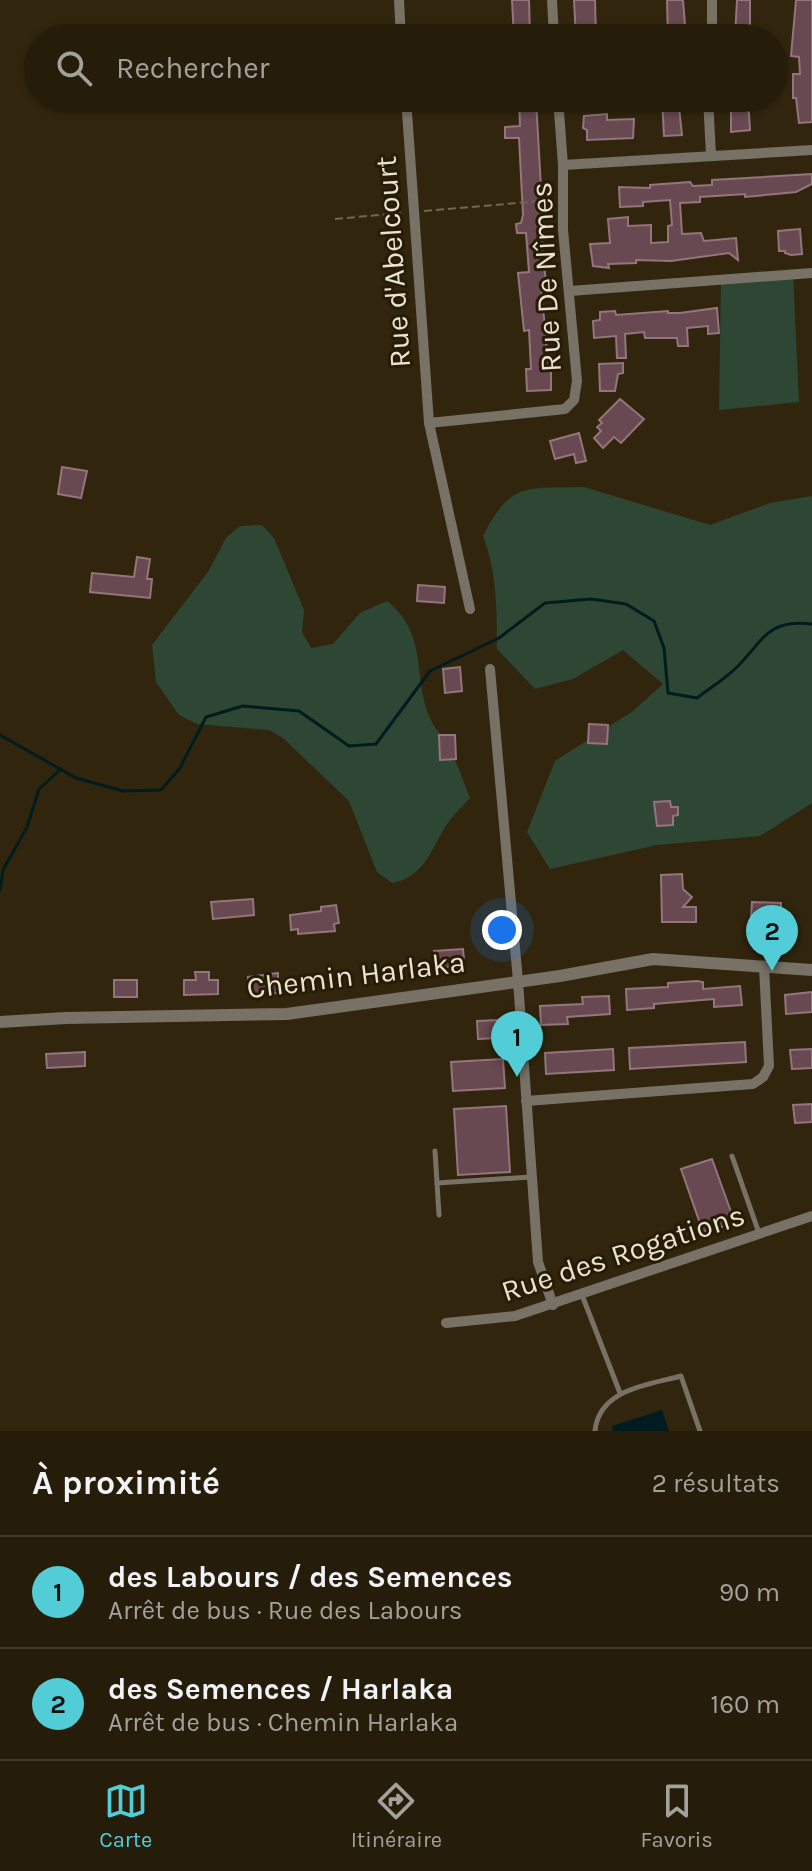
<!DOCTYPE html>
<html lang="fr">
<meta charset="utf-8">
<style>
:root{--surface:#251c0a;--page:#2d2513;--text:#f1f3f6;--muted:#a3a19c;--line:#423a2b;--accent:#52ccd6}
body{margin:0;font-family:Karla,sans-serif;background:var(--page);color:var(--text)}
.you{position:absolute;left:502px;top:930px;width:28px;height:28px;margin:-20px;border:6px solid #fff;border-radius:50%;background:#1a73e8;box-shadow:0 0 0 12px #1a73e833}
.badge{display:grid;place-items:center;width:52px;height:52px;border-radius:50%;background:var(--accent);color:#111;font-size:26px;font-weight:700}
.pin{position:absolute;translate:-50% -66px;filter:drop-shadow(0 2px 4px #0008)}
.pin::after{content:'';position:absolute;top:42px;width:28px;height:24px;background:inherit;clip-path:polygon(0 0,100% 0,50% 100%)}
.list{margin:0;padding:0;list-style:none}
h2{display:flex;justify-content:space-between;align-items:center;height:104px;margin:0;padding:0 32px;font-size:34px}
h2 small{font-size:26px;font-weight:400;color:var(--muted)}
.list li{display:grid;grid-template-columns:52px 1fr auto;gap:24px;align-items:center;box-sizing:border-box;height:112px;padding:0 32px;border-top:2px solid var(--line)}
.list b{display:block;font-size:30px;white-space:nowrap}
.list p{margin:0;font-size:26px;white-space:nowrap;color:var(--muted)}
.list em{font-size:26px;font-style:normal;color:var(--muted)}
.icon{flex:none;width:44px;height:44px;fill:none;stroke:currentColor;stroke-width:2;stroke-linecap:round;stroke-linejoin:round}
.map{position:relative;flex:none;width:812px;height:1431px;overflow:hidden}
.search{position:absolute;background:var(--surface);box-shadow:0 2px 6px #0004;left:24px;right:24px;top:24px;height:88px;display:flex;align-items:center;gap:20px;box-sizing:border-box;padding:0 28px;border-radius:44px;color:var(--muted);font-size:30px}
.sheet{height:328px;background:var(--surface)}
nav{display:flex;justify-content:space-around;align-items:center;box-sizing:border-box;height:112px;border-top:2px solid var(--line);background:var(--surface);font-size:22px;color:var(--muted)}
nav a{display:grid;justify-items:center;gap:4px}
nav .on{color:var(--accent)}
.map>svg:first-child{display:block}
</style>
<div class="map">
<svg width="812" height="1431" viewBox="0 0 812 1431">
<rect width="100%" height="100%" fill="#31260d"/>
<g fill="#2e4734">
<polygon points="793,274 799,402 719,410 721,279"/>
<path d="M584,487L710,525L770,503L812,496V803L760,836L657,845L550,869L527,832L555,761L633,711L663,684L623,650L573,679L535,689L497,649C497,609 497,573 483,536C511,480 528,489 584,487Z"/>
<path d="M262,525L274,538L304,610L302,632L311,648L333,644L360,613L387,601C430,636 411,676 431,720C435,729 443,737 448,746C457,762 463,781 470,798C461,808 451,817 444,829C429,854 423,877 392,883L377,872L349,801L283,738L269,730L197,724L179,715L156,682L152,645L208,572L226,538L240,526Z"/>
</g>
<polygon fill="#001c1f" points="662,1410 669,1431 613,1431 612,1426"/>
<g fill="none" stroke-linecap="round" stroke-linejoin="round">
<g stroke="#001c1f" stroke-width="3">
<path d="M0,735L76,778L123,791L161,790L180,768L206,717L243,706L299,711L349,746L376,744L430,671L499,638L545,603L591,599L626,604L654,621L664,648L668,693L697,698C710,688 725,679 737,667C764,640 767,619 812,624"/>
<polyline points="0,890 3,870 27,827 39,789 61,769"/>
</g>
</g>
<g fill="#684851" stroke="#94747d" stroke-width="2">
<polygon points="512,0 529,0 530,38 514,38"/>
<polygon points="574,0 595,0 596,38 576,38"/>
<polygon points="667,0 683,0 686,38 668,38"/>
<polygon points="737,0 750,0 750,38 735,37"/>
<polygon points="796,0 812,0 812,122 799,123 796,98 793,98 793,74 800,74 799,57 791,56"/>
<polygon points="519,98 535,98 537,117 541,188 538,188 546,285 541,285 547,351 551,350 551,390 527,391 526,369 531,369 529,330 524,331 518,273 529,272 526,233 517,233 516,224 521,223 523,215 519,138 505,138 505,127 520,126"/>
<polygon points="662,98 678,98 682,135 664,136"/>
<polygon points="731,98 748,98 750,130 731,132"/>
<polygon points="607,114 607,120 634,119 633,138 587,140 587,130 583,128 584,116"/>
<polygon points="812,174 812,184 796,192 745,197 745,194 700,197 700,202 680,203 682,234 701,233 704,241 736,238 738,260 729,253 671,261 636,260 636,263 608,264 609,268 593,266 590,244 610,243 608,219 628,217 628,226 651,225 651,243 668,242 668,226 672,225 670,200 643,202 643,206 620,207 619,187 650,188 650,185 690,182 693,186 712,185 712,180"/>
<polygon points="800,229 802,254 791,255 785,253 785,251 779,251 778,231"/>
<polygon points="717,308 719,333 708,334 708,326 687,328 688,346 678,346 677,338 645,338 644,332 625,334 626,358 617,358 616,336 594,338 593,321 600,320 600,312 615,311 616,315 668,311 668,313 680,313"/>
<polygon points="623,363 623,373 618,374 615,391 600,391 599,364"/>
<polygon points="620,399 644,419 621,443 614,437 603,448 594,438 601,431 597,427 602,423 599,420"/>
<polygon points="579,433 586,461 576,463 574,454 555,459 550,441"/>
<polygon points="62,467 87,471 81,498 58,494"/>
<polygon points="137,557 150,559 147,579 152,579 150,598 90,592 92,573 134,577"/>
<polygon points="418,585 445,587 444,603 417,601"/>
<polygon points="460,667 462,691 445,693 443,669"/>
<polygon points="589,724 608,725 607,744 588,743"/>
<polygon points="439,735 455,735 456,759 440,760"/>
<polygon points="670,801 671,807 678,807 678,815 673,816 673,825 657,826 654,802"/>
<polygon points="682,874 683,889 692,897 683,907 696,907 696,922 662,922 661,875"/>
<polygon points="253,899 254,915 213,919 211,902"/>
<polygon points="752,902 781,903 781,918 751,918"/>
<polygon points="336,905 339,923 334,924 335,931 298,934 298,929 291,930 290,915 321,911 321,907"/>
<polygon points="463,949 464,960 456,961 456,967 436,968 434,951"/>
<polygon points="195,972 209,972 209,980 218,980 218,994 184,995 184,980 196,980"/>
<polygon points="278,973 278,993 248,994 248,977"/>
<rect x="114" y="980" width="23" height="17"/>
<polygon points="697,981 703,982 703,989 740,986 742,1005 714,1007 714,999 654,1004 654,1008 627,1010 626,989 668,987 668,983"/>
<polygon points="812,992 812,1012 786,1014 785,995"/>
<polygon points="609,996 610,1014 567,1017 568,1024 541,1025 540,1006 583,1004 582,997"/>
<polygon points="499,1020 500,1038 478,1039 477,1021"/>
<polygon points="745,1042 746,1062 630,1069 629,1048"/>
<polygon points="613,1049 614,1070 546,1074 545,1053"/>
<polygon points="812,1049 812,1068 792,1069 790,1050"/>
<polygon points="85,1052 85,1066 47,1068 46,1054"/>
<polygon points="503,1059 505,1088 453,1091 451,1062"/>
<polygon points="812,1104 812,1122 795,1123 793,1105"/>
<polygon points="506,1106 510,1172 458,1175 454,1109"/>
<polygon points="712,1159 735,1223 703,1232 681,1169"/>
</g>
<g fill="none" stroke-linecap="round" stroke-linejoin="round">
<g stroke="#706651" stroke-width="2" stroke-dasharray="8 4" stroke-linecap="butt">
<polyline points="424,211 553,200"/>
<polyline points="335,219 401,213"/>
</g>
<g stroke="#777166" stroke-width="5">
<polyline points="435,1151 439,1215"/>
<polyline points="732,1156 759,1233"/>
<polyline points="437,1183 531,1177"/>
<polyline points="582,1295 620,1393"/>
<path d="M595,1431C599,1389 648,1385 681,1376L700,1431"/>
</g>
<g stroke="#777166" stroke-width="10">
<polyline points="399,0 401,38"/>
<polyline points="552,0 554,38"/>
<polyline points="712,38 712,0"/>
<polyline points="406,98 429,423 470,609"/>
<polyline points="708,98 711,155"/>
<polyline points="563,165 812,150"/>
<polyline points="570,291 812,273"/>
<polyline points="429,423 565,409 574,400 577,381 563,230 563,165 558,98"/>
<polyline points="490,669 518,981 538,1262 553,1305"/>
<polyline points="526,1101 753,1084 763,1077 769,1066 764,967"/>
<polyline points="446,1323 515,1316 812,1216"/>
</g>
<polyline stroke="#777166" stroke-width="12" points="0,1022 66,1018 287,1014 560,976 653,959 812,970"/>
</g>
<g text-anchor="middle" dominant-baseline="central" stroke-width="6" stroke-linejoin="round" paint-order="stroke">
<g font-size="30" fill="#eae3d5" stroke="#271c04">
<text transform="translate(393 262) rotate(-94)">Rue d'Abelcourt</text>
<text transform="translate(546 277) rotate(-93)">Rue De Nîmes</text>
<text transform="translate(356 975) rotate(-7)">Chemin Harlaka</text>
<text transform="translate(623 1253) rotate(-18)">Rue des Rogations</text>
</g>
</g>
</svg>
<div class="you"></div>
<div class="pin badge" style="left:517px;top:1077px">1</div>
<div class="pin badge" style="left:772px;top:971px">2</div>
<div class="search"><svg class="icon" aria-label="search" viewBox="0 0 24 24"><circle cx="10" cy="10" r="6"/><path d="M15 15l6 6"/></svg>Rechercher</div>
</div>
<section class="sheet">
<h2>À proximité<small>2 résultats</small></h2>
<ul class="list">
<li><span class="badge">1</span><div><b>des Labours / des Semences</b><p>Arrêt de bus · Rue des Labours</p></div><em>90 m</em></li>
<li><span class="badge">2</span><div><b>des Semences / Harlaka</b><p>Arrêt de bus · Chemin Harlaka</p></div><em>160 m</em></li>
</ul>
</section>
<nav>
<a class="on"><svg class="icon" aria-label="map" viewBox="0 0 24 24"><path d="M3 6l6-2 6 2 6-2v14l-6 2-6-2-6 2zM9 4v14M15 6v14"/></svg>Carte</a>
<a><svg class="icon" aria-label="directions" viewBox="0 0 24 24"><path d="M12 3l9 9-9 9-9-9zM9 14v-3h6M13 9l2 2-2 2"/></svg>Itinéraire</a>
<a><svg class="icon" aria-label="saved" viewBox="0 0 24 24"><path d="M7 4h10v16l-5-4-5 4z"/></svg>Favoris</a>
</nav>
